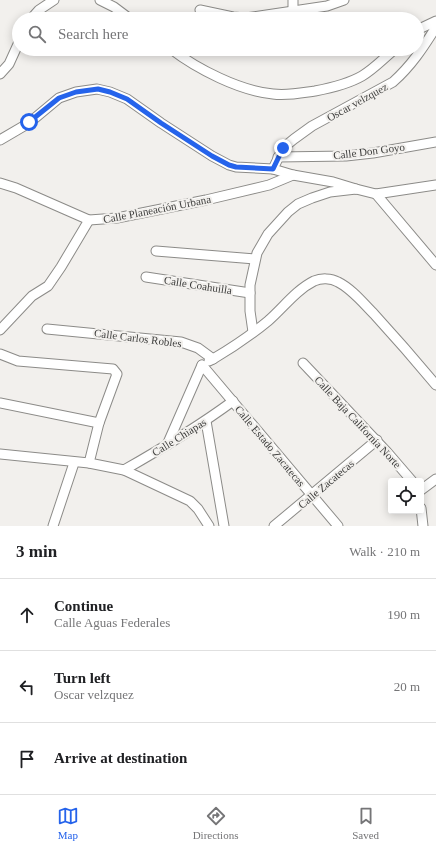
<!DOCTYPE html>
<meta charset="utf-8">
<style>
:root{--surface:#fff;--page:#f6f6f6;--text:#202124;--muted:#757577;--line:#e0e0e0;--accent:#2563eb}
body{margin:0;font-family:"Times New Roman",serif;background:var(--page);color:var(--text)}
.controls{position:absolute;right:12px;bottom:12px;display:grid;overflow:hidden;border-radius:4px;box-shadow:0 2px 10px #0003}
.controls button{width:36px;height:36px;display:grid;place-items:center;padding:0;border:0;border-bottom:1px solid var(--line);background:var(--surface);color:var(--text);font:20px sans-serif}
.stop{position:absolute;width:12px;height:12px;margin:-9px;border:3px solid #2563eb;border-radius:50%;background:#fff}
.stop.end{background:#2563eb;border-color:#fff;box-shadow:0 1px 4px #0008}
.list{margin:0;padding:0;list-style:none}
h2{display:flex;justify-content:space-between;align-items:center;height:52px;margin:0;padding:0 16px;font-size:17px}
h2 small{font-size:13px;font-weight:400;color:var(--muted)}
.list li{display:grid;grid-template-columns:26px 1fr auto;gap:12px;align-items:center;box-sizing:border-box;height:72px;padding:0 16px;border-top:1px solid var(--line)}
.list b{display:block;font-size:15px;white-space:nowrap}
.list p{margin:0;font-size:13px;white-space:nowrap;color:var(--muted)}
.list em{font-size:13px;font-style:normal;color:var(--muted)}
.icon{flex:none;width:22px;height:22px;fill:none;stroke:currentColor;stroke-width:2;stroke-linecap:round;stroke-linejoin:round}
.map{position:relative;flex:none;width:436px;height:526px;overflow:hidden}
.search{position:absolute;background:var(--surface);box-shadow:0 2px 10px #0003;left:12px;right:12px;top:12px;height:44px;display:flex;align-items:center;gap:10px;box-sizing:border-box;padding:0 14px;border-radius:22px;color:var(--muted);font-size:15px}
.sheet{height:268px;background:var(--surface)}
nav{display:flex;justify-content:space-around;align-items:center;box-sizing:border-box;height:56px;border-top:1px solid var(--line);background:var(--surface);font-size:11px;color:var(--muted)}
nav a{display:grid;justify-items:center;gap:2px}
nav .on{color:var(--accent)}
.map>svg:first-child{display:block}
</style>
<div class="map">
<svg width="436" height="526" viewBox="0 0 436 526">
<rect width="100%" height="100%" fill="#f2f0ed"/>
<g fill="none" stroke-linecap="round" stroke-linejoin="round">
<defs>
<g id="minor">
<polyline points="100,0 114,7 130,19"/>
<polyline points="293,0 293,11"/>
<polyline points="200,10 233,17 246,18 327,6 344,0"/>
<polyline points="31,19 39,10 54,0"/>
<polyline points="417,30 436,21"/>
<path d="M171,49C197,69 240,91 273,94C287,96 301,93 315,91C331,88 348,84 362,76C374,69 384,58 395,49"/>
<polyline points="0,74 9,64 19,42"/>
<polyline points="0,140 29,123 59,98 76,92 97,89 110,92 127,99 161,123 212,156 229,165 236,167 273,169 293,175 333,182 356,189"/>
<polyline points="278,157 346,156 373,153 436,142"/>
<path d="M273,169L283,148L294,139L312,126L393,82C411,66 423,48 436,27"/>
<polyline points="0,183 16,188 89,220 117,218 206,200 269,185 293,175"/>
<polyline points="376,194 436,265"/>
<polyline points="156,251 255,259"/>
<polyline points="146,277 250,293"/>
<polyline points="47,329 181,342 198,348 213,359 209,361"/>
<polyline points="0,330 32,296 48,286 61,267 89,220"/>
<polyline points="253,332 250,311 250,285 257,253 268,234 288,212 298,204 312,198 330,192 356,189 376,194 436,185"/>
<polyline points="0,354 18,361 113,369 117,374 99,423 89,463"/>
<path d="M213,359C232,348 251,335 268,321C283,308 296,290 314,281C321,278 331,278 338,282C352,289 363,303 374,314C395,337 416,361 436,385"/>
<polyline points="303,363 387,452 412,481"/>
<polyline points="202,365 338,526"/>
<polyline points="0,403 99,423"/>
<polyline points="206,421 224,526"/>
<polyline points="167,445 202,365"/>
<polyline points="0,454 89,463 124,470 190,501 198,509 209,526"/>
<path d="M124,470C161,449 198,427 233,401"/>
<polyline points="421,490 436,479"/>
<polyline points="421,508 423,526"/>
<polyline points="53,526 74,463"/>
<polyline points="274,526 377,440"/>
</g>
</defs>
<use href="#minor" stroke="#8c8b88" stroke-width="11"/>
<use href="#minor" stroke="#fff" stroke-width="9"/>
</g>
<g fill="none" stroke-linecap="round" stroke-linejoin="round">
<polyline stroke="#2563eb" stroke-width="5" points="29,122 59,98 76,92 98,89 110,92 127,99 161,123 212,156 229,165 236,167 273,169 283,148"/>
</g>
<g text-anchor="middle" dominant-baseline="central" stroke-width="4" stroke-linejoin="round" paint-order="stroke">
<g font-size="11" fill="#3d3d3c" stroke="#f2f0ed">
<text transform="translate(357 102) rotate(-29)">Oscar velzquez</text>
<text transform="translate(369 151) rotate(-7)">Calle Don Goyo</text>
<text transform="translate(157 209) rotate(-11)">Calle Planeación Urbana</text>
<text transform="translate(198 285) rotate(9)">Calle Coahuilla</text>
<text transform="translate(138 338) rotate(7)">Calle Carlos Robles</text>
<text transform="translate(358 422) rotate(47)">Calle Baja California Norte</text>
<text transform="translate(179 437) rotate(-32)">Calle Chiapas</text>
<text transform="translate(270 446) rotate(50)">Calle Estado Zacatecas</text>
<text transform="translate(326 484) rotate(-40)">Calle Zacatecas</text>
</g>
</g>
</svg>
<div class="controls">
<button><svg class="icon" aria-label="locate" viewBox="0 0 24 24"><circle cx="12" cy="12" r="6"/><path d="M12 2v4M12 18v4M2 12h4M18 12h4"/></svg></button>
</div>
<div class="stop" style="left:29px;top:122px"></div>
<div class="stop end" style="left:283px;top:148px"></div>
<div class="search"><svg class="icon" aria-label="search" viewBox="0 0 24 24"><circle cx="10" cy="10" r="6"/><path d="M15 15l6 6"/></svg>Search here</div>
</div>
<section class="sheet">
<h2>3 min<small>Walk · 210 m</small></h2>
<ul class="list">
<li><svg class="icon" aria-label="ahead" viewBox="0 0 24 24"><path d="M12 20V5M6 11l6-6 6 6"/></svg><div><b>Continue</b><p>Calle Aguas Federales</p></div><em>190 m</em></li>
<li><svg class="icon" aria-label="left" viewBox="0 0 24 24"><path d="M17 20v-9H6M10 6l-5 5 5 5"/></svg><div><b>Turn left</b><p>Oscar velzquez</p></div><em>20 m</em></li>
<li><svg class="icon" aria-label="arrive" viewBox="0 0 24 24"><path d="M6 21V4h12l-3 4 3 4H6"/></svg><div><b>Arrive at destination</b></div></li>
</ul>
</section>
<nav>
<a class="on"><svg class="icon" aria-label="map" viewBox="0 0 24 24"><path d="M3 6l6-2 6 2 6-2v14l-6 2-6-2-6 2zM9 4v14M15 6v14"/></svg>Map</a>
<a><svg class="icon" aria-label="directions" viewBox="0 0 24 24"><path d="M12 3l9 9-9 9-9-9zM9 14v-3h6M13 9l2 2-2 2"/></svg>Directions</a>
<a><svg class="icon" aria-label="saved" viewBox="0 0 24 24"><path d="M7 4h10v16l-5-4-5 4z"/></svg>Saved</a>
</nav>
